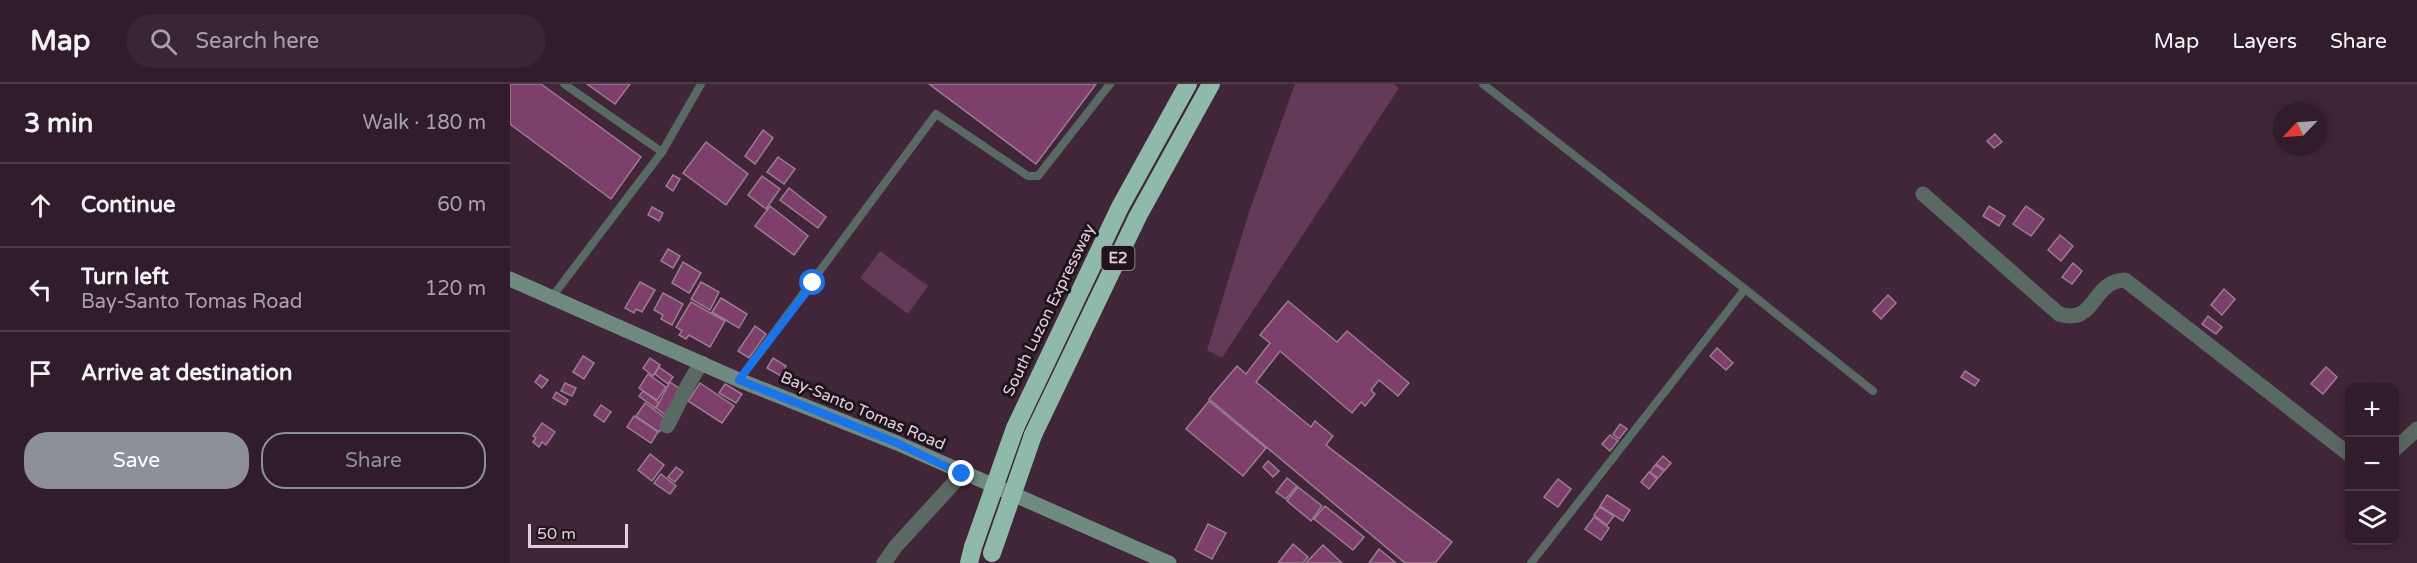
<!DOCTYPE html>
<meta charset="utf-8">
<style>
:root{--surface:#311c2b;--page:#392533;--text:#f1f3f6;--muted:#a8a1a9;--line:#4c3a47;--accent:#8c9099}
body{margin:0;font-family:"Varela Round",sans-serif;background:var(--page);color:var(--text)}
.controls{position:absolute;right:18px;bottom:18px;display:grid;overflow:hidden;border-radius:12px;box-shadow:0 3px 15px #0003}
.controls button{width:54px;height:54px;display:grid;place-items:center;padding:0;border:0;border-bottom:2px solid var(--line);background:var(--surface);color:var(--text);font:30px sans-serif}
.compass{position:absolute;left:1763px;top:18px;width:54px;height:54px;border-radius:50%;background:var(--surface);box-shadow:0 3px 15px #0003;rotate:245deg}
.scale{position:absolute;left:18px;bottom:15px;width:100px;box-sizing:border-box;padding-left:6px;border:3px solid #e1cfdb;border-top:0;font-size:16px;line-height:21px;white-space:nowrap;color:#e1cfdb;-webkit-text-stroke:4px #20141c;paint-order:stroke}
.stop{position:absolute;width:18px;height:18px;margin:-14px;border:4px solid #1a73e8;border-radius:50%;background:#fff}
.stop.end{background:#1a73e8;border-color:#fff;box-shadow:0 2px 6px #0008}
.list{margin:0;padding:0;list-style:none}
h2{display:flex;justify-content:space-between;align-items:center;height:78px;margin:0;padding:0 24px;font-size:26px}
h2 small{font-size:20px;font-weight:400;color:var(--muted)}
.list li{display:grid;grid-template-columns:39px 1fr auto;gap:18px;align-items:center;box-sizing:border-box;height:84px;padding:0 24px;border-top:2px solid var(--line)}
.list b{display:block;font-size:22px;white-space:nowrap}
.list p{margin:0;font-size:20px;white-space:nowrap;color:var(--muted)}
.list em{font-size:20px;font-style:normal;color:var(--muted)}
.actions{display:flex;gap:12px;padding:18px 24px}
.actions a{flex:1;padding:14px 0;border:2px solid var(--accent);border-radius:24px;text-align:center;font-size:21px;color:var(--accent)}
.actions .main{background:var(--accent);color:#fff}
.icon{flex:none;width:33px;height:33px;fill:none;stroke:currentColor;stroke-width:2;stroke-linecap:round;stroke-linejoin:round}
.map{position:relative;flex:none;width:1907px;height:479px;overflow:hidden}
header{display:flex;align-items:center;gap:36px;box-sizing:border-box;height:84px;padding:0 30px;background:var(--surface);border-bottom:2px solid var(--line)}
header strong{font-size:28px}
nav{display:flex;gap:33px;margin-inline-start:auto;font-size:21px}
.search{width:420px;height:54px;background:var(--page);display:flex;align-items:center;gap:15px;box-sizing:border-box;padding:0 21px;border-radius:33px;color:var(--muted);font-size:22px}
main{display:flex}
aside{flex:1;background:var(--surface)}
.map>svg:first-child{display:block}
</style>
<header>
<strong>Map</strong>
<div class="search"><svg class="icon" aria-label="search" viewBox="0 0 24 24"><circle cx="10" cy="10" r="6"/><path d="M15 15l6 6"/></svg>Search here</div>
<nav><a>Map</a><a>Layers</a><a>Share</a></nav>
</header>
<main>
<aside>
<h2>3 min<small>Walk · 180 m</small></h2>
<ul class="list">
<li><svg class="icon" aria-label="ahead" viewBox="0 0 24 24"><path d="M12 20V5M6 11l6-6 6 6"/></svg><div><b>Continue</b></div><em>60 m</em></li>
<li><svg class="icon" aria-label="left" viewBox="0 0 24 24"><path d="M17 20v-9H6M10 6l-5 5 5 5"/></svg><div><b>Turn left</b><p>Bay-Santo Tomas Road</p></div><em>120 m</em></li>
<li><svg class="icon" aria-label="arrive" viewBox="0 0 24 24"><path d="M6 21V4h12l-3 4 3 4H6"/></svg><div><b>Arrive at destination</b></div></li>
</ul>
<div class="actions"><a class="main">Save</a><a>Share</a></div>
</aside>
<div class="map">
<svg width="1907" height="479" viewBox="0 0 1907 479">
<rect width="100%" height="100%" fill="#412639"/>
<g fill="#653958">
<polygon points="785,0 884,0 889,4 712,274 697,266 739,128"/>
<polygon points="370,167 418,202 398,230 350,194"/>
</g>
<g fill="#7e3f6c" stroke="#9c7c92" stroke-width="1.5">
<polygon points="0,0 31,0 131,73 101,115 0,40"/>
<polygon points="77,0 120,0 105,20"/>
<polygon points="419,0 586,0 526,80"/>
<polygon points="253,46 263,54 245,80 235,72"/>
<polygon points="1485,50 1492,58 1484,64 1477,57"/>
<polygon points="196,58 238,90 216,121 173,89"/>
<polygon points="268,73 285,85 274,100 257,88"/>
<polygon points="163,91 170,95 163,107 156,102"/>
<polygon points="252,92 270,105 256,125 238,111"/>
<polygon points="279,104 316,133 308,144 270,116"/>
<polygon points="260,122 298,152 284,171 245,142"/>
<polygon points="1479,122 1495,132 1489,142 1473,132"/>
<polygon points="1516,122 1534,135 1521,152 1503,140"/>
<polygon points="142,123 153,129 149,137 138,131"/>
<polygon points="1550,151 1563,162 1551,177 1538,166"/>
<polygon points="158,165 170,172 163,184 151,177"/>
<polygon points="173,178 191,189 179,209 162,199"/>
<polygon points="1563,179 1572,187 1562,200 1552,193"/>
<polygon points="130,198 145,206 132,228 126,225 124,229 115,224"/>
<polygon points="191,198 209,208 200,226 181,215"/>
<polygon points="1714,205 1725,215 1712,231 1701,221"/>
<polygon points="153,209 173,220 162,241 151,235 153,231 144,226"/>
<polygon points="1378,211 1386,219 1371,235 1363,227"/>
<polygon points="211,214 237,230 229,244 202,228"/>
<polygon points="778,217 827,258 837,247 899,299 888,312 869,296 861,306 865,310 855,322 851,318 842,329 770,267 746,298 801,343 805,337 823,352 816,361 942,458 925,479 895,479 699,315 727,282 736,290 760,259 750,251"/>
<polygon points="181,218 215,237 200,263 179,251 176,255 169,251 172,247 166,243"/>
<polygon points="1698,232 1712,243 1706,250 1692,240"/>
<polygon points="245,242 256,250 239,274 228,267"/>
<polygon points="1207,264 1223,279 1216,286 1200,272"/>
<polygon points="73,272 84,279 74,295 63,288"/>
<polygon points="140,274 150,281 143,292 133,284"/>
<polygon points="263,274 276,282 271,292 257,284"/>
<polygon points="149,283 163,293 158,300 145,290"/>
<polygon points="1816,283 1827,293 1813,310 1801,300"/>
<polygon points="1455,287 1469,296 1465,302 1451,293"/>
<polygon points="138,290 156,303 147,316 129,304"/>
<polygon points="30,291 38,296 32,304 25,298"/>
<polygon points="160,298 175,308 158,333 146,324"/>
<polygon points="55,299 66,304 62,312 51,307"/>
<polygon points="190,299 224,322 212,339 178,317"/>
<polygon points="215,300 232,310 226,319 209,309"/>
<polygon points="133,307 149,319 145,324 129,312"/>
<polygon points="46,308 58,316 55,321 43,314"/>
<polygon points="699,317 756,364 733,392 676,345"/>
<polygon points="135,319 158,336 149,348 126,332"/>
<polygon points="91,321 101,328 94,338 84,331"/>
<polygon points="124,332 148,348 141,359 117,343"/>
<polygon points="32,339 45,348 36,361 32,358 29,363 23,358 26,354 23,352"/>
<polygon points="1110,340 1117,345 1109,355 1103,350"/>
<polygon points="1100,351 1108,357 1100,367 1092,360"/>
<polygon points="140,370 154,381 142,397 128,386"/>
<polygon points="1153,372 1161,379 1155,386 1146,380"/>
<polygon points="758,377 769,387 763,393 753,383"/>
<polygon points="1145,381 1154,387 1148,394 1140,388"/>
<polygon points="166,383 173,388 165,398 158,393"/>
<polygon points="1139,388 1147,395 1139,405 1131,398"/>
<polygon points="151,390 166,402 160,410 144,399"/>
<polygon points="777,394 787,402 776,415 766,408"/>
<polygon points="1048,395 1061,405 1048,423 1034,413"/>
<polygon points="788,403 812,422 801,437 777,417"/>
<polygon points="1097,411 1120,426 1113,437 1090,422"/>
<polygon points="815,422 854,453 843,466 804,435"/>
<polygon points="1090,423 1104,432 1097,441 1084,431"/>
<polygon points="1084,433 1099,444 1091,456 1075,445"/>
<polygon points="698,440 716,449 702,475 685,466"/>
<polygon points="783,460 798,473 793,479 768,479"/>
<polygon points="813,461 832,479 796,479"/>
<polygon points="869,465 886,479 859,479"/>
</g>
<g fill="none" stroke-linecap="round" stroke-linejoin="round">
<g stroke="#596a64" stroke-width="8">
<polyline points="54,0 152,68"/>
<polyline points="973,0 1235,205 1021,479"/>
<polyline points="1235,205 1363,307"/>
<polyline points="42,213 152,68 191,0"/>
<polyline points="229,296 426,30 518,92 528,92 600,0"/>
</g>
<g stroke="#596a64" stroke-width="15">
<path d="M1413,110L1549,230C1586,242 1581,197 1615,196L1840,371"/>
<path d="M157,342C169,321 177,298 192,279"/>
<polyline points="1884,366 1907,345"/>
<polyline points="374,479 386,462 452,390"/>
</g>
<polyline stroke="#6f8a81" stroke-width="15" points="0,195 229,296 387,359 659,479"/>
<g stroke="#8eb9ab" stroke-width="18">
<polyline points="505,344 610,123 678,0"/>
<polyline points="523,351 628,132 701,0"/>
<polyline points="459,479 463,463"/>
</g>
<g stroke="#8eb9ab" stroke-width="18">
<polyline points="463,463 505,344"/>
<polyline points="482,469 523,351"/>
</g>
</g>
<g fill="none" stroke-linecap="round" stroke-linejoin="round">
<polyline stroke="#1a73e8" stroke-width="8" points="303,199 229,296 387,359 452,390"/>
</g>
<g text-anchor="middle" dominant-baseline="central" stroke-width="6" stroke-linejoin="round" paint-order="stroke">
<rect fill="#20141c" stroke="#a797a2" stroke-width="1.5" x="591.5" y="162" width="33" height="24" rx="4.5"/>
<g font-size="15" font-weight="bold" fill="#e1cfdb">
<text x="608" y="174">E2</text>
</g>
<g font-size="16" fill="#e1cfdb" stroke="#20141c">
<text transform="translate(539 226) rotate(-64)">South Luzon Expressway</text>
<text transform="translate(353 327) rotate(23)">Bay-Santo Tomas Road</text>
</g>
</g>
</svg>
<div class="controls">
<button>+</button>
<button>−</button>
<button><svg class="icon" aria-label="layers" viewBox="0 0 24 24"><path d="M12 4l9 5-9 5-9-5zM3 14l9 5 9-5"/></svg></button>
</div>
<svg class="compass" viewBox="-18 -18 36 36"><path d="M0-13l5 13h-10z" fill="#e53935"/><path d="M0 13l5-13h-10z" fill="#a8a1a9"/></svg>
<div class="scale">50 m</div>
<div class="stop" style="left:303px;top:199px"></div>
<div class="stop end" style="left:452px;top:390px"></div>
</div>
</main>
